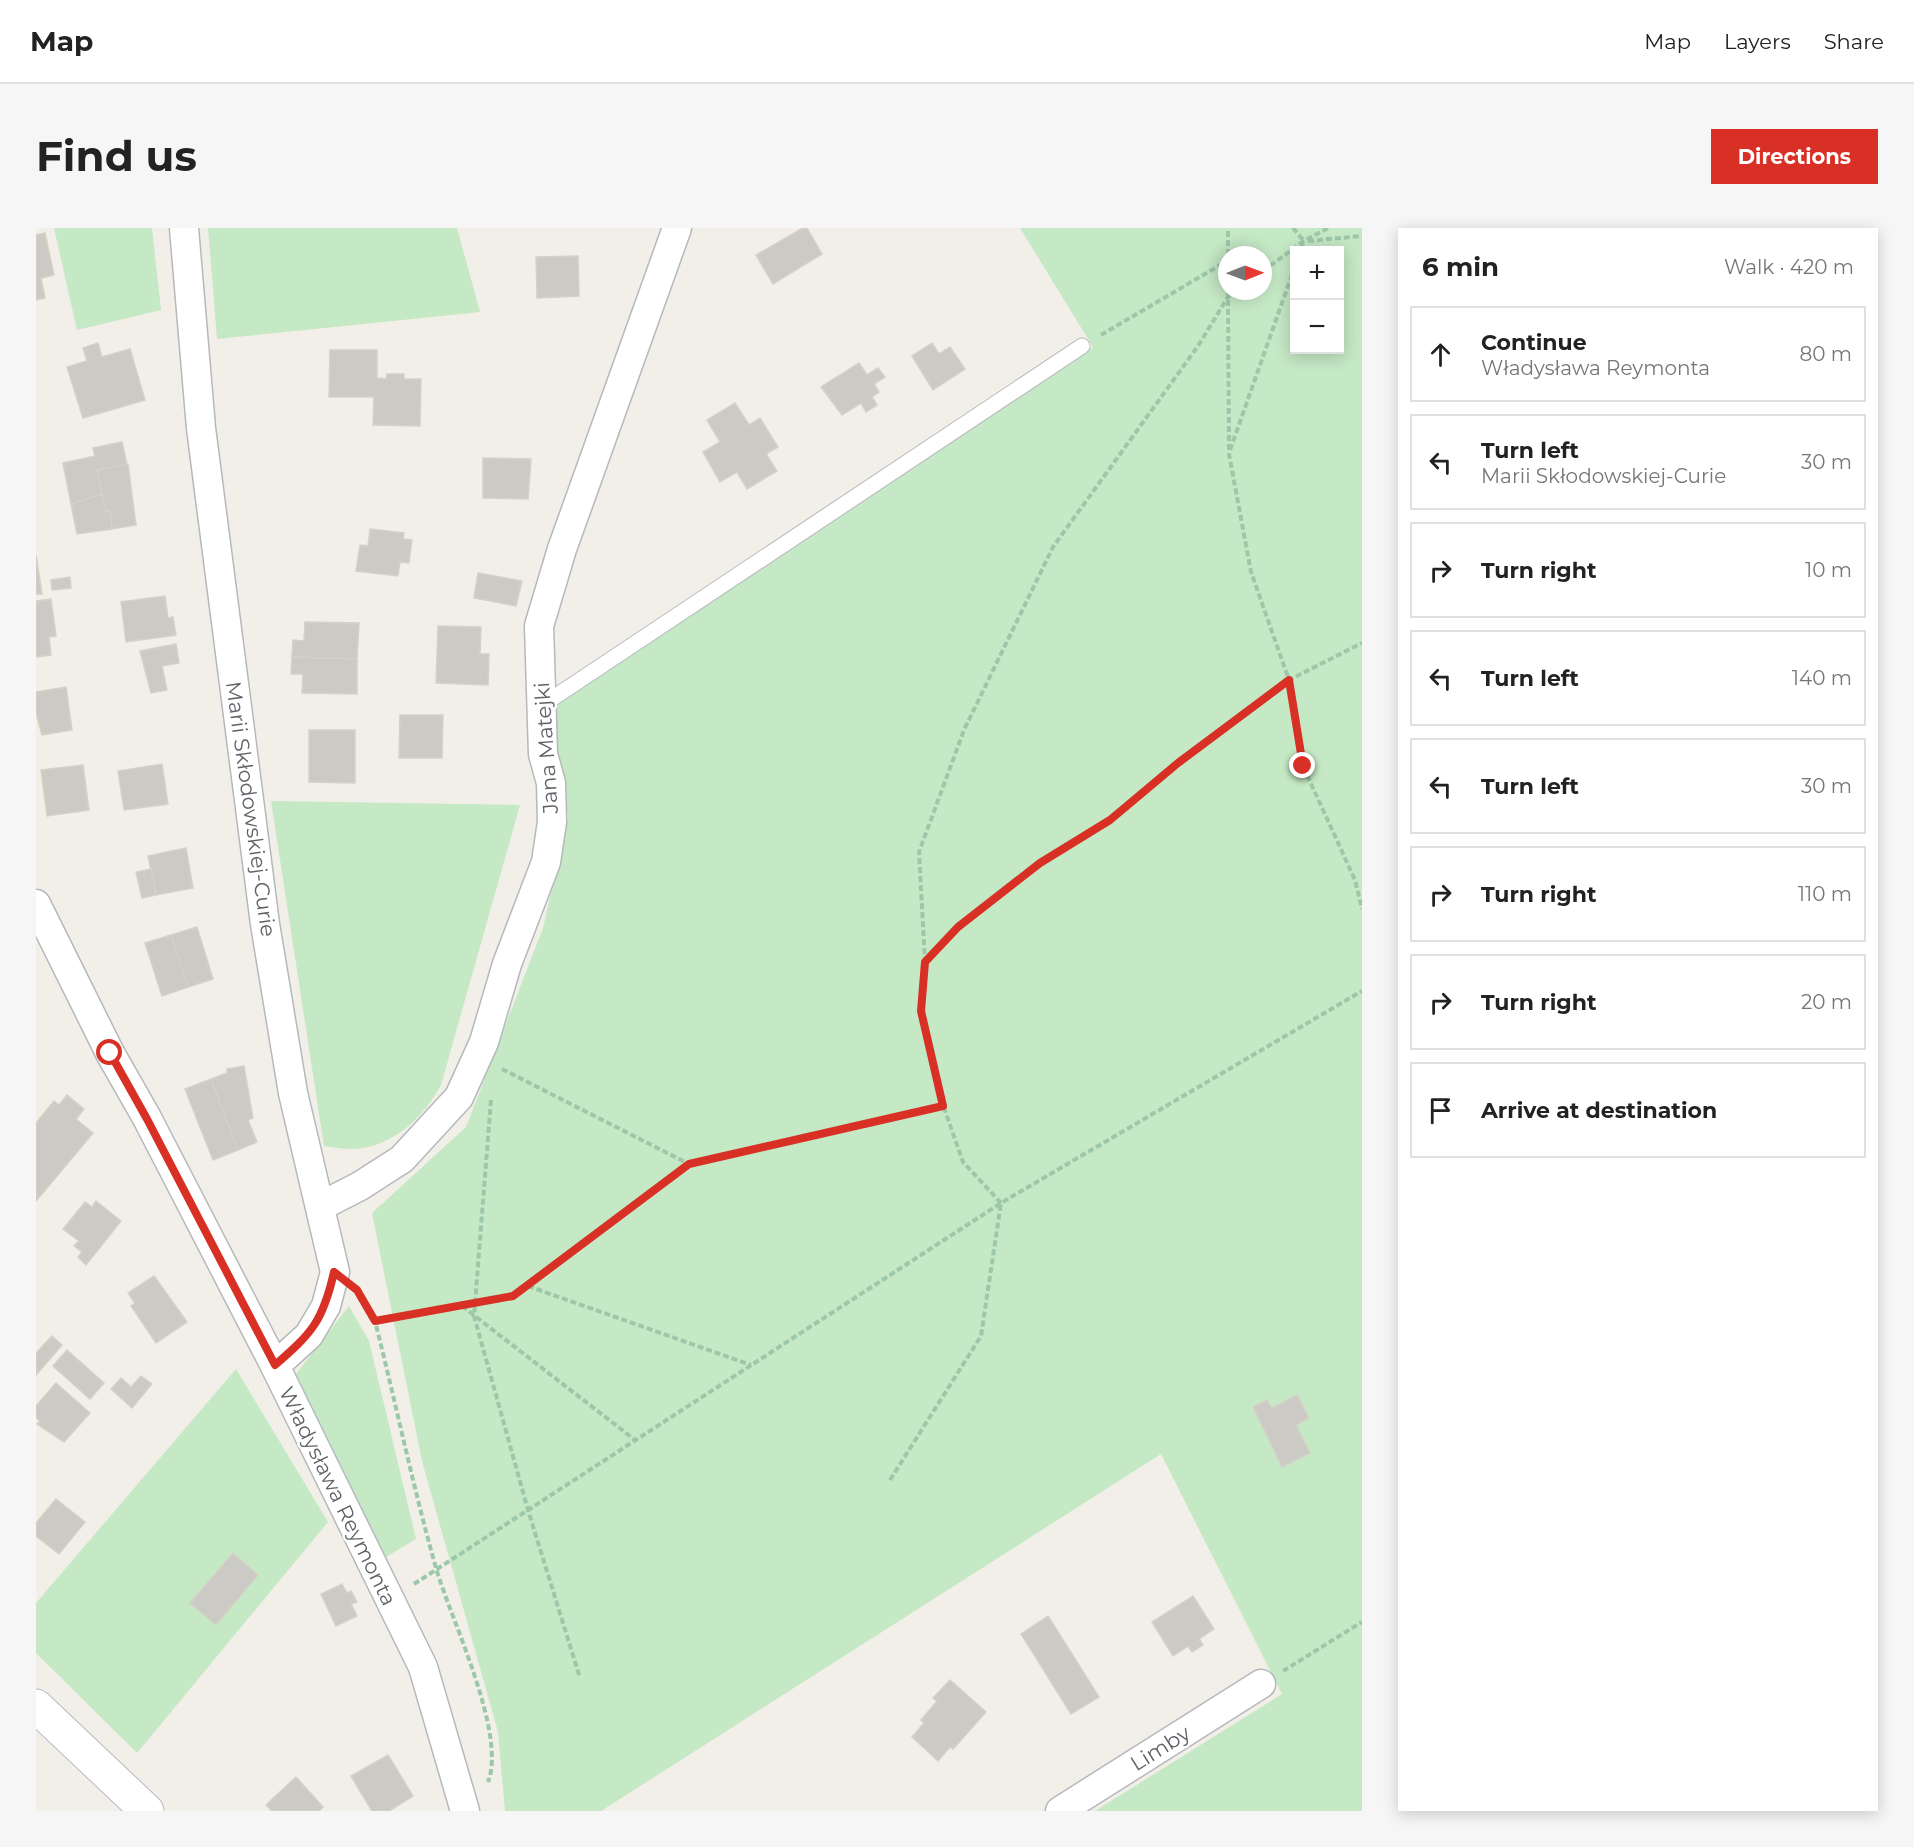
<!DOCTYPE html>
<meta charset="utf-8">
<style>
:root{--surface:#fff;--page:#f6f6f6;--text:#222;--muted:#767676;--line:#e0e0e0;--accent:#d93025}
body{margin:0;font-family:Montserrat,sans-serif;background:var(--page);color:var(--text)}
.controls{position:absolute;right:18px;top:18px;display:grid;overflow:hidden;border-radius:0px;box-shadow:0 3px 15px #0003}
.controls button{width:54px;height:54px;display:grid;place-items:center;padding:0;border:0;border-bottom:2px solid var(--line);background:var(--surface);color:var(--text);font:30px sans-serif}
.compass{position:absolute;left:1182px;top:18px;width:54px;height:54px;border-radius:50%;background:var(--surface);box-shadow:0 3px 15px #0003;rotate:89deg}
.stop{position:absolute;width:18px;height:18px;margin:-14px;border:4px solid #d93025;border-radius:50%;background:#fff}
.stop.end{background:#d93025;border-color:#fff;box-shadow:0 2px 6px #0008}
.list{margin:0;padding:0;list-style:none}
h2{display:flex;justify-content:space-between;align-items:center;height:78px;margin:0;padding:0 24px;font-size:26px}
h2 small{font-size:20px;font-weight:400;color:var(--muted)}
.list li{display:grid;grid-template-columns:39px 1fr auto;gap:18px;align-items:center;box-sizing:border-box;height:96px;margin:0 12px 12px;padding:0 12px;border:2px solid var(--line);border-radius:0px}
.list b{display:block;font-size:22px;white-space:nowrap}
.list p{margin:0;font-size:20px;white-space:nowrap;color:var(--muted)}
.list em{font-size:20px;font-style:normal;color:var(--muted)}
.icon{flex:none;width:33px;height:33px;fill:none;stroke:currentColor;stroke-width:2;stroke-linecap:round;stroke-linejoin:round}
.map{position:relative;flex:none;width:1326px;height:1583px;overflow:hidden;border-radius:0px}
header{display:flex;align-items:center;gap:36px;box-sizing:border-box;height:84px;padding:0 30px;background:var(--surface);border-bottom:2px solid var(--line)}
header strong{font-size:28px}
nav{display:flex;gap:33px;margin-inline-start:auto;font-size:21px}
.intro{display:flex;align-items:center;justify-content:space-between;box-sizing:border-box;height:144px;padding:0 36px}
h1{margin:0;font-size:42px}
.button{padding:15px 27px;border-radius:0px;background:var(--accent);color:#fff;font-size:21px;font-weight:700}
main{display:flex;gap:36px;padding:0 36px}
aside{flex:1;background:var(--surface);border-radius:0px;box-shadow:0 3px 15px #0003}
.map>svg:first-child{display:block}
</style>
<header>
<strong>Map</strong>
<nav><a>Map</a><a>Layers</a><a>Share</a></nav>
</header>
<div class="intro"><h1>Find us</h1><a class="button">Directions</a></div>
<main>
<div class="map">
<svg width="1326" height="1583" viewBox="0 0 1326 1583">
<rect width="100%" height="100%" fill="#f1efe8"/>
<g fill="#c5e8c5" fill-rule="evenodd">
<polygon points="18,0 116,0 125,82 41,102"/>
<polygon points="172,0 421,0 444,84 181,111"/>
<path d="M984,0H1326V1583H1059L1246,1466L1125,1226L565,1583H469L462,1504L386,1233L336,985L430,899L507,700L532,589L521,526V475L1057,119ZM1258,22H1304V122H1258ZM1191,27H1227V63H1191Z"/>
<path d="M235,573L484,577L405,857C387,890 356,920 316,921C307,921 297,919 288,918Z"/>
<polygon points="313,1078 333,1113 380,1311 350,1329 260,1146"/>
<polygon points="200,1141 292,1294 101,1525 0,1425 0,1375"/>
</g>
<g fill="#cccac5" stroke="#d6d1c6" stroke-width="1.5">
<polygon points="767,0 771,0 786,26 737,56 720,27"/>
<polygon points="9,5 18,47 5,50 9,70 0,72 0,7"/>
<polygon points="542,28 543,68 501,70 500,29"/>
<polygon points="62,115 66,129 94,121 109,172 47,190 31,139 51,133 47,120"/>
<polygon points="896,115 903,126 914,119 929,141 897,162 876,128"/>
<polygon points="294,122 341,122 341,150 350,151 351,146 368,146 368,151 385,151 384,198 337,197 338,169 293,169"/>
<polygon points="823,135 831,147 842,140 849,149 838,156 843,164 836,169 841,177 830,184 825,175 806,187 785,159"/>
<polygon points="699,175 713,197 724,190 742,219 730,226 741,243 711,261 701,244 684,254 667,224 684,214 671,192"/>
<polygon points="86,214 91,237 61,242 66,266 35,276 27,235 59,228 57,220"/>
<polygon points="447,230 495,231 492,271 447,270"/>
<polygon points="92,236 100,297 76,301 74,283 70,284 61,242"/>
<polygon points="66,266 70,284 74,283 76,301 41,306 35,276"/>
<polygon points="334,301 368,305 367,311 376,312 373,335 364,334 362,348 320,343 324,317 332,318"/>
<polygon points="0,327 6,366 0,366"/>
<polygon points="442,345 486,353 480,378 438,370"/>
<polygon points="34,349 35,360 16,362 15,352"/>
<polygon points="129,368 132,390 137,389 140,407 90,414 85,374"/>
<polygon points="15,371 20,408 13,409 15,427 0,429 0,373"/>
<polygon points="269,394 323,395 321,431 256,429 257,412 268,413"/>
<polygon points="402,398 445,399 444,426 453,426 452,457 400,455"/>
<polygon points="140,416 143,435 126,438 131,462 115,465 104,423"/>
<polygon points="256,429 321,431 321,466 266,465 267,446 255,446"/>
<polygon points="30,459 36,502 6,507 0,485 0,464"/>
<polygon points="364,487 407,487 406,530 363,530"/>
<polygon points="273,502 319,502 319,555 273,554"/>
<polygon points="126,536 132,576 88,582 82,543"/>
<polygon points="47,537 53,582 11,588 5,542"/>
<polygon points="150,620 157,660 120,667 112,628"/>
<polygon points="115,641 120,667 106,670 100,644"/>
<polygon points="161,699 177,751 152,759 135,707"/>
<polygon points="135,707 152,759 126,768 109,715"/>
<polygon points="208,838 217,890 212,892 221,914 202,922 175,851 191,845 191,841"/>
<polygon points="175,851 202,922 177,932 149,861"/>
<polygon points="31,867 48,881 40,891 57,905 0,973 0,895 18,873 23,877"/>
<polygon points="60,973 85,993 50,1037 42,1029 46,1024 38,1018 43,1013 27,1001 49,974 56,979"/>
<polygon points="118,1048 151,1094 120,1115 95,1078 99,1075 92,1065"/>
<polygon points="16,1108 26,1117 0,1147 0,1125"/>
<polygon points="31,1122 68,1155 54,1171 17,1138"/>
<polygon points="105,1148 116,1156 96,1180 75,1161 85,1150 95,1159"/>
<polygon points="20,1155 54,1185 28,1214 1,1196 4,1193 0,1190 0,1178"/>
<polygon points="1261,1167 1273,1190 1260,1197 1274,1225 1246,1239 1217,1179 1231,1172 1236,1180"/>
<polygon points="20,1271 49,1294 23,1326 0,1308 0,1295"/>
<polygon points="197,1325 222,1347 180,1397 154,1375"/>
<polygon points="306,1356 311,1365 315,1363 321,1374 315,1376 321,1388 300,1398 285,1366"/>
<polygon points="1157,1368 1178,1401 1163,1411 1167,1417 1156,1424 1152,1418 1137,1428 1116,1394"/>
<polygon points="1012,1388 1063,1469 1035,1486 985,1406"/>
<polygon points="914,1452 950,1484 917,1521 914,1519 902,1533 876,1509 888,1495 885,1492 901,1473 897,1470"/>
<polygon points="352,1527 377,1568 353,1583 336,1583 315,1548"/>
<polygon points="260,1549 287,1579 283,1583 236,1583 230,1577"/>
</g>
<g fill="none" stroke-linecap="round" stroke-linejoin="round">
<defs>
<polyline id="lane" points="505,478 1046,118"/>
<g id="street">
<polyline points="148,0 165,200 229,696 257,865 299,1044 290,1078 273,1107 239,1138"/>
<polyline points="0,676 74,825 111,890 239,1138 387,1439 429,1583"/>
<polyline points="285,978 324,958 366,931 423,869 448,814 471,736 510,634 516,594 515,555 507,526 503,398 526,321 641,0"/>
<polyline points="1024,1583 1225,1456"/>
</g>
<polyline id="secondary" points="0,1478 111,1583"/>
</defs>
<use href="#lane" stroke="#b5b8bc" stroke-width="17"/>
<use href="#street" stroke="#b5b8bc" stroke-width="31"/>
<use href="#secondary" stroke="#b6babf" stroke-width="35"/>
<g stroke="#9cc7a9" stroke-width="4" stroke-dasharray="6 3" stroke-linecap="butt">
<polyline points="1257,0 1268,13"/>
<polyline points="1272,13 1326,8"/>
<polyline points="1265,22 1268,14"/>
<polyline points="1192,27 1192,0"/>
<polyline points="1227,43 1268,13 1292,0"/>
<polyline points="1192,63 1193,226 1215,344 1253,452 1267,538 1319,652 1326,681"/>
<polyline points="1065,107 1191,33"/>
<polyline points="1194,222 1258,41"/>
<polyline points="890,733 922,699 1003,635 1074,592 1142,535 1253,452 1326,415"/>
<polyline points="466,841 653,936 907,877"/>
<polyline points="455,872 438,1088 492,1282 544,1450"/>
<polyline points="965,975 927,934 907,877 893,817 885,783 889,734 883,624 928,502 1017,319 1162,118 1192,69 1200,63"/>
<polyline points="492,1058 715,1137"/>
<path d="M324,1066L339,1093C360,1176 377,1259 400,1340C415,1392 471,1505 452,1554"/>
<polyline points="426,1078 599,1212"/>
<polyline points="339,1093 477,1068 653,936"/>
<polyline points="854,1252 945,1108 965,975"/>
<polyline points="378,1356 965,975 1326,763"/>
<polyline points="1247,1443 1326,1394"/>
</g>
<use href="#lane" stroke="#fff" stroke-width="15"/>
<use href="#street" stroke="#fff" stroke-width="28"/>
<use href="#secondary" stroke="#fff" stroke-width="33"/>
</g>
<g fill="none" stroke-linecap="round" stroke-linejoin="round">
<path stroke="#d93025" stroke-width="8" d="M74,825L111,891L239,1137C276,1105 287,1093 298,1044L321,1062L339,1093L477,1068L653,936L907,878L885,783L889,734L922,699L1004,635L1074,592L1142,535L1253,452L1267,538"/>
</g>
<g text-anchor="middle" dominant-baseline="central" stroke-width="5" stroke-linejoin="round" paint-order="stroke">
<g font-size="21" fill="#5f6368" stroke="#fff">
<text transform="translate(510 520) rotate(-94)">Jana Matejki</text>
<text transform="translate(215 581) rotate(82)">Marii Skłodowskiej-Curie</text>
<text transform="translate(302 1268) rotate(64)">Władysława Reymonta</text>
<text transform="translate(1124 1520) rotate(-32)">Limby</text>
</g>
</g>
</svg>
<div class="controls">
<button>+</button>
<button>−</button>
</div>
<svg class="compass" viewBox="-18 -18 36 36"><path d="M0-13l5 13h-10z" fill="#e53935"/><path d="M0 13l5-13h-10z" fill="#767676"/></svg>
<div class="stop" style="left:74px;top:825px"></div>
<div class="stop end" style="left:1267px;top:538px"></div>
</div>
<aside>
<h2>6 min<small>Walk · 420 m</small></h2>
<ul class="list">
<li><svg class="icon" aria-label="ahead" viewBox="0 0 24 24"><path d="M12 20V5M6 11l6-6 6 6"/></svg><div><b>Continue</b><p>Władysława Reymonta</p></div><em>80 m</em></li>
<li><svg class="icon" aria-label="left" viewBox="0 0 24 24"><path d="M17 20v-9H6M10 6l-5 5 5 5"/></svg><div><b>Turn left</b><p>Marii Skłodowskiej-Curie</p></div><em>30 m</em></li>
<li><svg class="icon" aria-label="right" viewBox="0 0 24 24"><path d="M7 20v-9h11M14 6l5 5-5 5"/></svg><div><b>Turn right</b></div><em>10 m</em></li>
<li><svg class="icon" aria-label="left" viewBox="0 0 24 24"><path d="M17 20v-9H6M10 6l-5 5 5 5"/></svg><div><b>Turn left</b></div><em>140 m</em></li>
<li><svg class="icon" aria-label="left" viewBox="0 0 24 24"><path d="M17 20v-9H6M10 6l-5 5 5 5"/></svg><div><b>Turn left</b></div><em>30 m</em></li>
<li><svg class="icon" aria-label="right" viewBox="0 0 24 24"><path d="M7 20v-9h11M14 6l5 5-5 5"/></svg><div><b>Turn right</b></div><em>110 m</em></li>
<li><svg class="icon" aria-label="right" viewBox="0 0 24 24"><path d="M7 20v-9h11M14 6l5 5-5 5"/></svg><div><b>Turn right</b></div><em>20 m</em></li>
<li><svg class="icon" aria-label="arrive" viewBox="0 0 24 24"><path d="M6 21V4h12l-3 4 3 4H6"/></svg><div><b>Arrive at destination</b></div></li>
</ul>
</aside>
</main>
